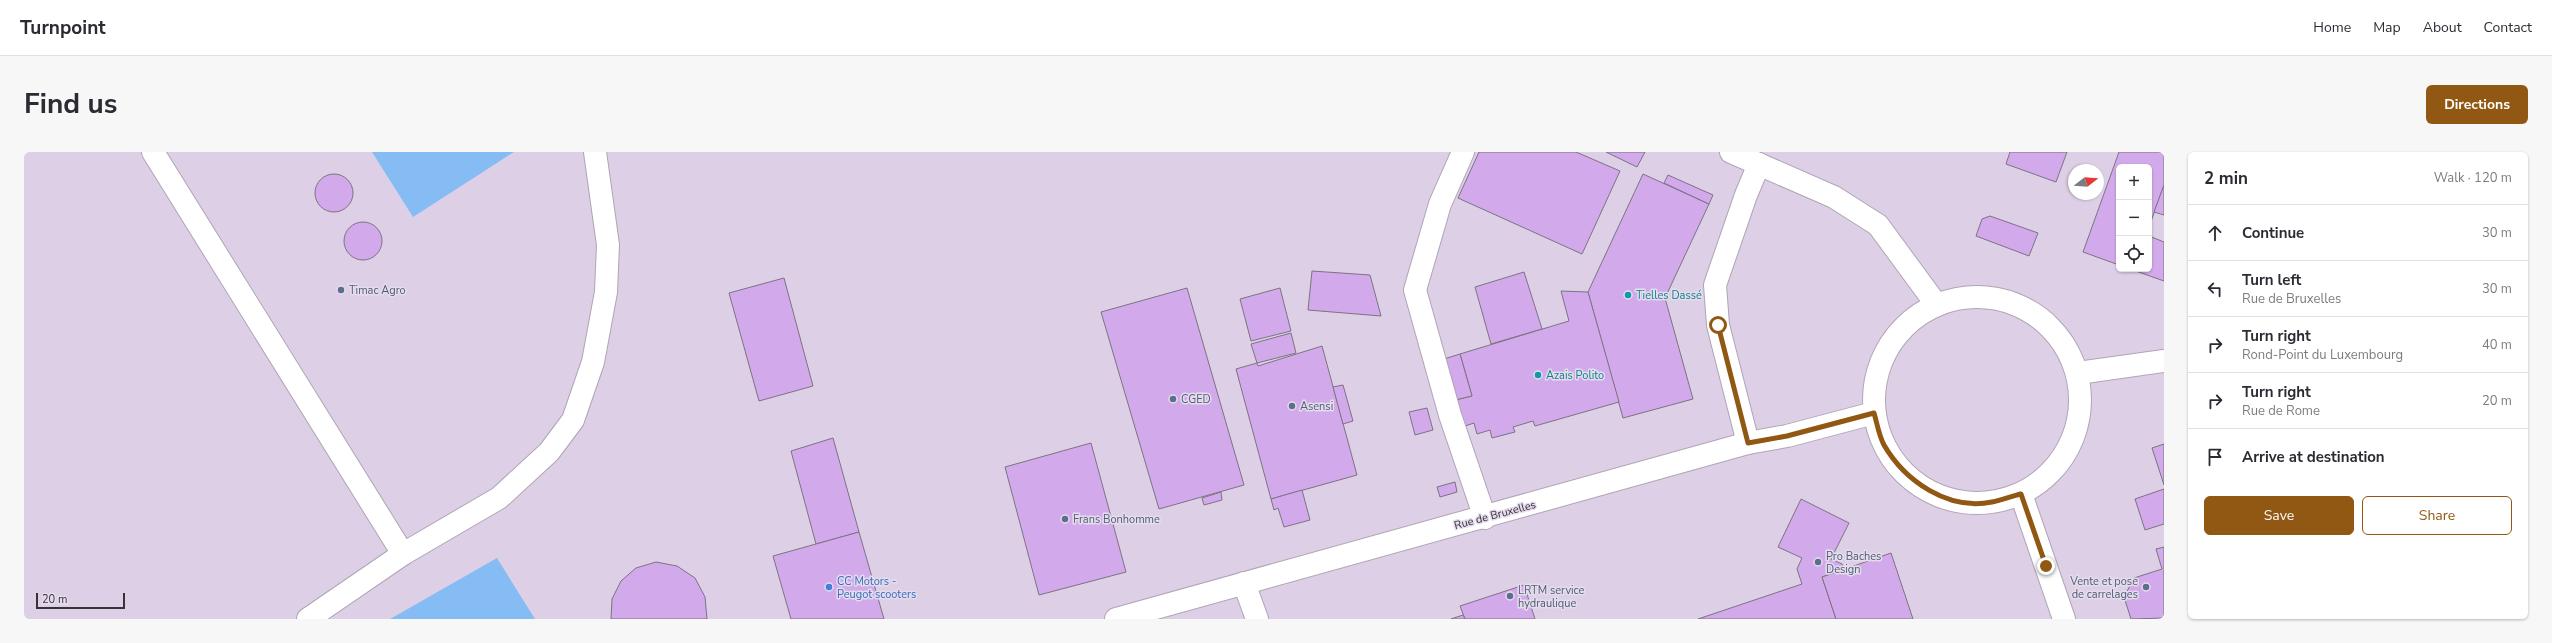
<!DOCTYPE html>
<meta charset="utf-8">
<style>
:root{--surface:#fff;--page:#f7f7f7;--text:#2b2b33;--muted:#7c7c81;--line:#e1e1e2;--accent:#915813}
body{margin:0;font-family:"Nunito Sans",sans-serif;background:var(--page);color:var(--text)}
.controls{position:absolute;right:12px;top:12px;display:grid;overflow:hidden;border-radius:6px;box-shadow:0 1px 3px #0004}
.controls button{width:36px;height:36px;display:grid;place-items:center;padding:0;border:0;border-bottom:1px solid var(--line);background:var(--surface);color:var(--text);font:20px sans-serif}
.compass{position:absolute;left:2044px;top:12px;width:36px;height:36px;border-radius:50%;background:var(--surface);box-shadow:0 1px 3px #0004;rotate:73deg}
.scale{position:absolute;left:12px;bottom:10px;width:89px;box-sizing:border-box;padding-left:4px;border:2px solid #363238;border-top:0;font-size:11px;line-height:14px;white-space:nowrap;color:#363238;-webkit-text-stroke:3px #e6dced;paint-order:stroke}
.stop{position:absolute;width:12px;height:12px;margin:-9px;border:3px solid #915813;border-radius:50%;background:#fff}
.stop.end{background:#915813;border-color:#fff;box-shadow:0 1px 4px #0008}
.list{margin:0;padding:0;list-style:none}
h2{display:flex;justify-content:space-between;align-items:center;height:52px;margin:0;padding:0 16px;font-size:17px}
h2 small{font-size:13px;font-weight:400;color:var(--muted)}
.list li{display:grid;grid-template-columns:26px 1fr auto;gap:12px;align-items:center;box-sizing:border-box;height:56px;padding:0 16px;border-top:1px solid var(--line)}
.list b{display:block;font-size:15px;white-space:nowrap}
.list p{margin:0;font-size:13px;white-space:nowrap;color:var(--muted)}
.list em{font-size:13px;font-style:normal;color:var(--muted)}
.actions{display:flex;gap:8px;padding:12px 16px}
.actions a{flex:1;padding:9px 0;border:1px solid var(--accent);border-radius:6px;text-align:center;font-size:14px;color:var(--accent)}
.actions .main{background:var(--accent);color:#fff}
.icon{flex:none;width:22px;height:22px;fill:none;stroke:currentColor;stroke-width:2;stroke-linecap:round;stroke-linejoin:round}
.map{position:relative;flex:none;width:2140px;height:467px;overflow:hidden;border-radius:6px}
header{display:flex;align-items:center;gap:24px;box-sizing:border-box;height:56px;padding:0 20px;background:var(--surface);border-bottom:1px solid var(--line)}
header strong{font-size:19px}
nav{display:flex;gap:22px;margin-inline-start:auto;font-size:14px}
.intro{display:flex;align-items:center;justify-content:space-between;box-sizing:border-box;height:96px;padding:0 24px}
h1{margin:0;font-size:28px}
.button{padding:10px 18px;border-radius:6px;background:var(--accent);color:#fff;font-size:14px;font-weight:700}
main{display:flex;gap:24px;padding:0 24px}
aside{flex:1;background:var(--surface);border-radius:6px;box-shadow:0 1px 3px #0004}
.map>svg:first-child{display:block}
</style>
<header>
<strong>Turnpoint</strong>
<nav><a>Home</a><a>Map</a><a>About</a><a>Contact</a></nav>
</header>
<div class="intro"><h1>Find us</h1><a class="button">Directions</a></div>
<main>
<div class="map">
<svg width="2140" height="467" viewBox="0 0 2140 467">
<rect width="100%" height="100%" fill="#e6dced"/>
<path fill="#ddcfe5" fill-rule="evenodd" d="M0,0H2140V467H0ZM2095,15H2125V117H2095ZM2050,18H2074V42H2050Z"/>
<g fill="#86bcf4">
<polygon points="348,0 490,0 389,65"/>
<polygon points="473,406 511,467 366,467"/>
</g>
<g fill="#d2aaeb" stroke="#7c7382">
<polygon points="1455,0 1552,0 1596,19 1558,102 1434,46"/>
<polygon points="1582,0 1621,0 1613,15"/>
<polygon points="1986,0 2043,0 2032,30 1982,12"/>
<polygon points="2095,0 2140,0 2140,33 2125,75 2125,15 2095,15 2095,113 2059,100"/>
<polygon points="1619,22 1685,52 1641,146 1669,247 1599,266 1564,140"/>
<circle cx="310" cy="41" r="19"/>
<polygon points="1644,23 1689,43 1685,52 1640,31"/>
<polygon points="2140,33 2140,63 2130,60"/>
<polygon points="1966,64 2014,81 2005,104 1952,84 1958,67"/>
<circle cx="339" cy="89" r="19"/>
<polygon points="2125,84 2140,90 2140,129 2109,118 2125,117"/>
<polygon points="1288,119 1346,123 1357,164 1284,158"/>
<polygon points="1500,120 1518,177 1467,192 1451,135"/>
<polygon points="760,126 789,234 735,249 705,141"/>
<polygon points="1163,136 1220,333 1135,357 1077,160"/>
<polygon points="1256,136 1267,179 1227,189 1216,147"/>
<polygon points="1537,139 1564,140 1595,250 1511,274 1509,269 1489,275 1491,280 1468,286 1466,278 1453,282 1450,271 1438,275 1431,248 1448,244 1436,202 1545,169"/>
<polygon points="1267,181 1272,201 1233,211 1227,192"/>
<polygon points="1298,194 1333,323 1247,347 1212,217 1233,211 1234,214"/>
<polygon points="1436,202 1448,244 1431,248 1420,207"/>
<polygon points="1319,233 1329,269 1319,272 1309,235"/>
<polygon points="1403,256 1409,278 1391,283 1385,260"/>
<polygon points="809,286 835,380 792,392 767,299"/>
<polygon points="1067,291 1102,420 1015,443 981,315"/>
<polygon points="2140,292 2140,333 2128,296"/>
<polygon points="1431,330 1433,340 1416,345 1413,335"/>
<polygon points="2140,337 2140,372 2121,378 2111,347"/>
<polygon points="1278,338 1286,368 1260,375 1254,356 1250,358 1247,347"/>
<polygon points="1197,340 1198,348 1180,353 1178,346"/>
<polygon points="1777,347 1825,371 1807,407 1818,412 1820,418 1798,425 1812,467 1674,467 1778,432 1773,417 1778,406 1754,395"/>
<polygon points="835,380 860,467 767,467 749,404"/>
<polygon points="2140,395 2140,466 2107,467 2100,445 2110,426 2138,417 2132,397"/>
<polygon points="1867,401 1889,467 1812,467 1798,425"/>
<polygon points="632,410 653,414 671,426 681,445 683,467 587,467 588,447 597,429 612,416"/>
<polygon points="1500,433 1511,467 1441,467 1436,454"/>
<polygon points="1439,463 1441,467 1427,467"/>
</g>
<g fill="none" stroke-linecap="round" stroke-linejoin="round">
<defs>
<g id="minor">
<polyline points="129,0 379,402"/>
<polyline points="1439,0 1416,52 1391,138 1426,263 1461,366"/>
<polyline points="1707,0 1810,45 1854,73 1912,152"/>
<circle cx="1953" cy="248" r="103"/>
<polyline points="2054,221 2140,209"/>
<polyline points="1724,291 1694,173 1691,133 1722,43 1735,12"/>
<polyline points="1997,342 2040,467"/>
<polyline points="1220,431 1233,467"/>
<polyline points="284,467 379,402 475,346 525,300 549,268 569,210 582,140 584,93 571,0"/>
<polyline points="1092,467 1724,291 1763,284 1850,261"/>
</g>
</defs>
<use href="#minor" stroke="#afa5b5" stroke-width="24"/>
<use href="#minor" stroke="#fff" stroke-width="22"/>
</g>
<g fill="none" stroke-linecap="round" stroke-linejoin="round">
<path stroke="#915813" stroke-width="5" d="M1694,173L1724,291L1763,284L1850,261C1853,271 1855,284 1860,293C1881,329 1924,359 1968,350C1978,348 1988,344 1997,342L2022,414"/>
</g>
<g fill="#5c6f8a" stroke="#e6dced" stroke-width="1.5">
<circle cx="317" cy="138" r="4"/>
<circle cx="1149" cy="247" r="4"/>
<circle cx="1268" cy="254" r="4"/>
<circle cx="1041" cy="367" r="4"/>
<circle cx="1794" cy="410" r="4"/>
<circle cx="2122" cy="435" r="4"/>
<circle cx="1486" cy="444" r="4"/>
</g>
<g fill="#0f9aa8" stroke="#e6dced" stroke-width="1.5">
<circle cx="1604" cy="143" r="4"/>
<circle cx="1514" cy="223" r="4"/>
</g>
<circle fill="#3f7fe0" stroke="#e6dced" stroke-width="1.5" cx="805" cy="435" r="4"/>
<g text-anchor="middle" dominant-baseline="central" stroke-width="3" stroke-linejoin="round" paint-order="stroke">
<g font-size="11" fill="#4e5e75" stroke="#e6dced" text-anchor="start">
<text x="325" y="138">Timac Agro</text>
<text x="1157" y="247">CGED</text>
<text x="1276" y="254">Asensi</text>
<text x="1049" y="367">Frans Bonhomme</text>
<text x="1802" y="404">Pro Baches<tspan x="1802" dy="13">Design</tspan></text>
<text x="2114" y="429" text-anchor="end">Vente et pose<tspan x="2114" dy="13">de carrelages</tspan></text>
<text x="1494" y="438">LRTM service<tspan x="1494" dy="13">hydraulique</tspan></text>
</g>
<g font-size="11" fill="#0d838f" stroke="#e6dced" text-anchor="start">
<text x="1612" y="143">Tielles Dassé</text>
<text x="1522" y="223">Azais Polito</text>
</g>
<g font-size="11" fill="#363238" stroke="#e6dced">
<text transform="translate(1471 363) rotate(-15)">Rue de Bruxelles</text>
</g>
<g font-size="11" fill="#366cbe" stroke="#e6dced" text-anchor="start">
<text x="813" y="429">CC Motors -<tspan x="813" dy="13">Peugot scooters</tspan></text>
</g>
</g>
</svg>
<div class="controls">
<button>+</button>
<button>−</button>
<button><svg class="icon" aria-label="locate" viewBox="0 0 24 24"><circle cx="12" cy="12" r="6"/><path d="M12 2v4M12 18v4M2 12h4M18 12h4"/></svg></button>
</div>
<svg class="compass" viewBox="-18 -18 36 36"><path d="M0-13l5 13h-10z" fill="#e53935"/><path d="M0 13l5-13h-10z" fill="#7c7c81"/></svg>
<div class="scale">20 m</div>
<div class="stop" style="left:1694px;top:173px"></div>
<div class="stop end" style="left:2022px;top:414px"></div>
</div>
<aside>
<h2>2 min<small>Walk · 120 m</small></h2>
<ul class="list">
<li><svg class="icon" aria-label="ahead" viewBox="0 0 24 24"><path d="M12 20V5M6 11l6-6 6 6"/></svg><div><b>Continue</b></div><em>30 m</em></li>
<li><svg class="icon" aria-label="left" viewBox="0 0 24 24"><path d="M17 20v-9H6M10 6l-5 5 5 5"/></svg><div><b>Turn left</b><p>Rue de Bruxelles</p></div><em>30 m</em></li>
<li><svg class="icon" aria-label="right" viewBox="0 0 24 24"><path d="M7 20v-9h11M14 6l5 5-5 5"/></svg><div><b>Turn right</b><p>Rond-Point du Luxembourg</p></div><em>40 m</em></li>
<li><svg class="icon" aria-label="right" viewBox="0 0 24 24"><path d="M7 20v-9h11M14 6l5 5-5 5"/></svg><div><b>Turn right</b><p>Rue de Rome</p></div><em>20 m</em></li>
<li><svg class="icon" aria-label="arrive" viewBox="0 0 24 24"><path d="M6 21V4h12l-3 4 3 4H6"/></svg><div><b>Arrive at destination</b></div></li>
</ul>
<div class="actions"><a class="main">Save</a><a>Share</a></div>
</aside>
</main>
